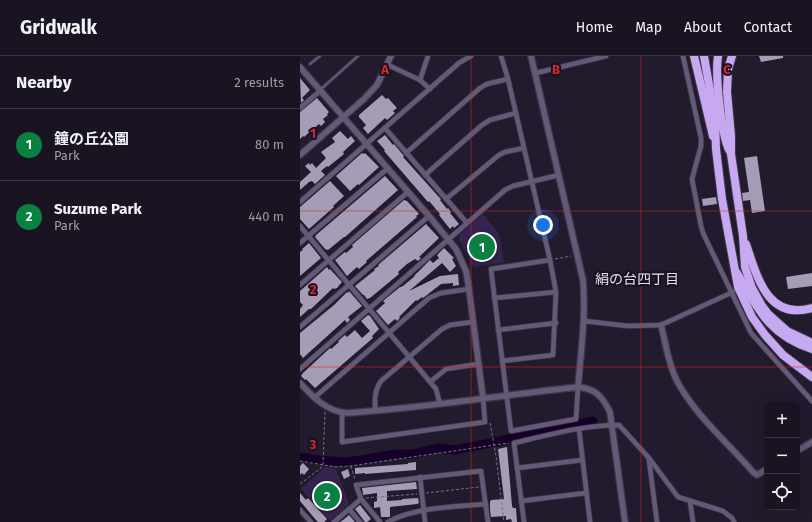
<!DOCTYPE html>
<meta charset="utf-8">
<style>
:root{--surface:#1a1422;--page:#231d2a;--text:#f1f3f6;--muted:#9f9ea5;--line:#383340;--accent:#0b8043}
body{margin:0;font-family:"Fira Sans","Noto Sans JP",sans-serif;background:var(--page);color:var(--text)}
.controls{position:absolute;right:12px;bottom:12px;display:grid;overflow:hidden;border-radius:6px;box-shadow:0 4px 16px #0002}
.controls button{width:36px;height:36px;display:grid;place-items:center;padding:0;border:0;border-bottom:1px solid var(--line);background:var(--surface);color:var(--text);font:20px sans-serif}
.you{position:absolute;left:243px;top:169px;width:14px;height:14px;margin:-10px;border:3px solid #fff;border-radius:50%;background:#1a73e8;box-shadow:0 0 0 6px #1a73e833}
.badge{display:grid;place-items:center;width:26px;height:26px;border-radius:50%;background:var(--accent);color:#fff;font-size:13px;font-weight:700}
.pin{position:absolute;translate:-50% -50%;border:2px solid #fff;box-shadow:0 1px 4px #0006}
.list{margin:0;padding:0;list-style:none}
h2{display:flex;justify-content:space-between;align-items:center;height:52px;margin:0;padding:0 16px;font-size:17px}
h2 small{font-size:13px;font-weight:400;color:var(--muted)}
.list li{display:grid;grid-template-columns:26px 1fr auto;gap:12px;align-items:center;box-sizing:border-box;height:72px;padding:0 16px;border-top:1px solid var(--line)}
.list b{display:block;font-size:15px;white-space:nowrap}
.list p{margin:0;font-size:13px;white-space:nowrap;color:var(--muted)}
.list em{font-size:13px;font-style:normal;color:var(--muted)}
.icon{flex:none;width:22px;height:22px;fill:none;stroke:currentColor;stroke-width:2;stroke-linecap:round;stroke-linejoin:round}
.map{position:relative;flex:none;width:512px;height:466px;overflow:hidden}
header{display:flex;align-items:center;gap:24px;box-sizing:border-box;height:56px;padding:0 20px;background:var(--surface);border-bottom:1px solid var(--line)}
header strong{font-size:19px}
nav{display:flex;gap:22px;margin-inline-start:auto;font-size:14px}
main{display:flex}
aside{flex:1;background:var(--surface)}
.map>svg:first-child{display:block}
</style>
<header>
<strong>Gridwalk</strong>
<nav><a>Home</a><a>Map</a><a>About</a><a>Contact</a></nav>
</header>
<main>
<aside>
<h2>Nearby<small>2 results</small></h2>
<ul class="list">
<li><span class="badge">1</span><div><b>鐘の丘公園</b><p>Park</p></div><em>80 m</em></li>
<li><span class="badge">2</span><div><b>Suzume Park</b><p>Park</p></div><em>440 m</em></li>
</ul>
</aside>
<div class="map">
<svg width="512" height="466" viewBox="0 0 512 466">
<rect width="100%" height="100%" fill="#221b2e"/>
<g fill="#372350">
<polygon points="183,158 199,178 204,206 175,211 171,208 167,198 159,184 160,178"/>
<polygon points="26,411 36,413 49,448 30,465 1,433"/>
</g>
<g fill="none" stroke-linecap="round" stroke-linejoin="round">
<polyline stroke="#140028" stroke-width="9" points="0,401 19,404 45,406 61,404 96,398 113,398 138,392 155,394 200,385 242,374 293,365"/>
</g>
<g fill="#a69cb6">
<polygon points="459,0 483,0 483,2 461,6"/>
<polygon points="0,22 10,34 2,42 4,44 1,47"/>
<polygon points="82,39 86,43 88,42 97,52 93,55 95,57 87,64 85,62 68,78 63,72 66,69 59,61 59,59"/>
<polygon points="17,42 29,56 27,58 28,59 23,63 25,66 21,70 19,68 4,81 3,80 0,83 0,56"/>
<polygon points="40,75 48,83 51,80 55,85 43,96 44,98 28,111 27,110 21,115 25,119 15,128 12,125 9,126 0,134 0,126 11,116 5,110 9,107 10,109 12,107 16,112 26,102 21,96 35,86 32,82"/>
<polygon points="85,79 93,89 94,88 104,100 103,101 138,140 141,143 140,144 147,153 148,152 151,156 150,157 159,168 154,172 153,170 150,173 139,159 140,158 129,145 128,146 84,95 85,94 77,85"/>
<polygon points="62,97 64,98 65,97 79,111 59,129 58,128 50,135 36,120"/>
<polygon points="457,100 465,155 452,157 450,144 443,145 442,137 449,136 444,102"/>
<polygon points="85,120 98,134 45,181 44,181 28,194 25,193 15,181 16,179"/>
<polygon points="30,125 44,140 33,150 34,151 9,173 0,163 0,151"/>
<polygon points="416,141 417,148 403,150 402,143"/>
<polygon points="104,144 107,145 119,158 116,160 117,161 66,205 67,206 59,213 57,211 47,220 35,204 45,196 46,197 53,191 52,189"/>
<polygon points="126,168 139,182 119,201 121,202 118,205 115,203 107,208 98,216 99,218 70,242 67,243 64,239 63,239 55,230 75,214 74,213 79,210 78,209"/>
<polygon points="9,187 21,202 0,220 0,196 3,194 2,193"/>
<polygon points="144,192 154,202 152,203 156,210 150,216 142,207 109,235 140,220 158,218 159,229 153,230 153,227 141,228 123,242 122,241 117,245 116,244 99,261 100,262 97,265 95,263 88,269 76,255 85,247 83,245 100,231 101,231 103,230 115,220 114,220 130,204 133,207 139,202 137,199"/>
<polygon points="27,211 29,214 30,213 42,226 37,232 34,233 33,232 11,253 9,253 0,261 0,253 3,249 0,246 0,235"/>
<polygon points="512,217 512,230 488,233 486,221"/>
<polygon points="49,235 62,250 48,261 50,264 47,267 45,264 3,302 0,298 0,277 34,249 47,236 48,237"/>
<polygon points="68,259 70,260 79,273 72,280 73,282 15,332 6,323 5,324 1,320 3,317 30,292 31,293 39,286 38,285 45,279 47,281 55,274 62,282 70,275 61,265"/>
<polygon points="207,391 212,450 213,452 216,452 217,466 212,466 211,463 206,464 206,460 191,461 190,453 190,445 191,445 191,444 204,443 198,393"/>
<polygon points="116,406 116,414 65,418 65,417 55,418 55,412 108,408 108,407"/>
<polygon points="3,407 9,413 4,419 2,417 0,419 0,410"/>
<polygon points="48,413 50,420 44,423 41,416"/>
<polygon points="116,426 117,433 87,435 87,445 102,444 102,443 118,442 119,447 117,448 90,451 90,461 81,461 80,451 74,452 74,446 77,445 77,437 63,439 63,437 62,432"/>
<polygon points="0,437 6,444 8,442 27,463 24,466 18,466 16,464 0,445"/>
<polygon points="60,449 71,463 67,466 65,466 55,453"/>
<polygon points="49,459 55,466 40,466 43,464"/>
</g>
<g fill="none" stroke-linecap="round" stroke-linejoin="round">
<defs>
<g id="service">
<polyline points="10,8 20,0"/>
<polyline points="20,34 58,0"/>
</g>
<g id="minor">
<polyline points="201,0 208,23 250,204 256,236 253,299 202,305"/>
<polyline points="383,0 401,82 401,90 392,123 401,170 403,177 451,277 512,345"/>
<polyline points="88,9 120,24 130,33"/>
<polyline points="236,17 306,0"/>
<polyline points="120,24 128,0"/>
<polyline points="0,52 20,35"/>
<polyline points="85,72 167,167"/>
<polyline points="106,97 180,32 187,28 208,23"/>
<polyline points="125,119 182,69 190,64 216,57"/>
<polyline points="146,143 199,99 205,96 224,92"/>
<polyline points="0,146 159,7 171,0"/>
<polyline points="0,170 136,333 140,348"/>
<polyline points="0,187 87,113"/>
<polyline points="250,204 191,213 211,375 276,363 278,331"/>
<polyline points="0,229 108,136"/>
<polyline points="194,242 256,236"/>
<polyline points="284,265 328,270 361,269 433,236"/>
<polyline points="0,271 129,160"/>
<polyline points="198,274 256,267"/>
<polyline points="0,313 205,134 213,130 259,119"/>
<polyline points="130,326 146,313 178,308"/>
<polyline points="14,342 129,242 141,237 169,233"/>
<path d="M75,355C75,344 74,335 81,325L142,273L150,269L173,266"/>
<polyline points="42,357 42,386 185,366 183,342"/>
<polyline points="279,373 290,466"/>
<polyline points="349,404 357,466"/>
<polyline points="217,412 282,404"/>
<polyline points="120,421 125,466"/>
<polyline points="221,445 286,437"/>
<polyline points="390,445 393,466"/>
<polyline points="49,453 60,466"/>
<polyline points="0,454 11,466"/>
<polyline points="34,466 61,443"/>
<polyline points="80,466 61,443 56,429 181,415 188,466"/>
<path d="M88,466C114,451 155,451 186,448"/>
<path d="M224,466L214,387C248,379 284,369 319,369L349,402L378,441L423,455L432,462L434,466"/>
</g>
<g id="tertiary">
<path d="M231,0L283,224C286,260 281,295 278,331"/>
<polyline points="0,11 129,160 156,193 166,215 169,233 183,342"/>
<polyline points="0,99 64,43 77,29 91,0"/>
<path d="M361,269C366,288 368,308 377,325C395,359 428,387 453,416L457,419L467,413"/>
<path d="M0,327C13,341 27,356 48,357C125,352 202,339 278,331C296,333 302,340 310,356L325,466"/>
<polyline points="497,395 512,386"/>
</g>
<g id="motorway">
<polyline points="394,0 413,80"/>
<polyline points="404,0 415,63 416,93 422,143 438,231 452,261 465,279 483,299 512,321"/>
<path d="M418,0C415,20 421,76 429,94"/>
<polyline points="432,0 428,13 427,36 431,80 431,98 443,180 445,211 452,232 462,250 468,258 487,275 512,287"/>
<path d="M446,188C457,220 467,265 512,252"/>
<path d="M437,217C458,253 469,279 512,293"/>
</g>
</defs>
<use href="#service" stroke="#3e3749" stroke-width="4"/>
<use href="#minor" stroke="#3e3749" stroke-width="6"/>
<use href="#tertiary" stroke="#3e3749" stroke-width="8"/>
<use href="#motorway" stroke="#3e3749" stroke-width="10"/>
<g stroke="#787282" stroke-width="1" stroke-dasharray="3 2" stroke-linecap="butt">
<polyline points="255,203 271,200"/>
<polyline points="190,367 196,400 204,466"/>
<polyline points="0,405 36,411 50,410 209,387"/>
<polyline points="51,410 55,424"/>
<polyline points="0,428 21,412 23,408 25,356"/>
<polyline points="126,437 179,431"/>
<polyline points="66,442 117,438"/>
</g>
<use href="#service" stroke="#645976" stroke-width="2"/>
<use href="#minor" stroke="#645976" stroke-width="4.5"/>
<use href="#tertiary" stroke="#645976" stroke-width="5.5"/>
<use href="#motorway" stroke="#c6a9f1" stroke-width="8"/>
</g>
<path fill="none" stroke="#d62828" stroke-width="1" stroke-opacity="0.55" d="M171,0V466M341,0V466M0,155H512M0,311H512"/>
<g text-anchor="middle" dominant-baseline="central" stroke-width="4" stroke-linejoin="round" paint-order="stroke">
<g font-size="14" fill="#e7e2ef" stroke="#191124">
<text x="337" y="223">絹の台四丁目</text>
</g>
</g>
<g font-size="13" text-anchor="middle" font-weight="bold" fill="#d62828" stroke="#191124" stroke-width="4" stroke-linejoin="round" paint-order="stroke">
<text x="85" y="18">A</text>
<text x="256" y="18">B</text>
<text x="427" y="18">C</text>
<text x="13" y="82">1</text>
<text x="13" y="238">2</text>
<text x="13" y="393">3</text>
</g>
</svg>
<div class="controls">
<button>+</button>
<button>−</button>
<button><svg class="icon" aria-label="locate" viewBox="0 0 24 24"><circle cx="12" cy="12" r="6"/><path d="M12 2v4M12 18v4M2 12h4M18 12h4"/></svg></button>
</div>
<div class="you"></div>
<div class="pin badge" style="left:182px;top:191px">1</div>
<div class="pin badge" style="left:27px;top:440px">2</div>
</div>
</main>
